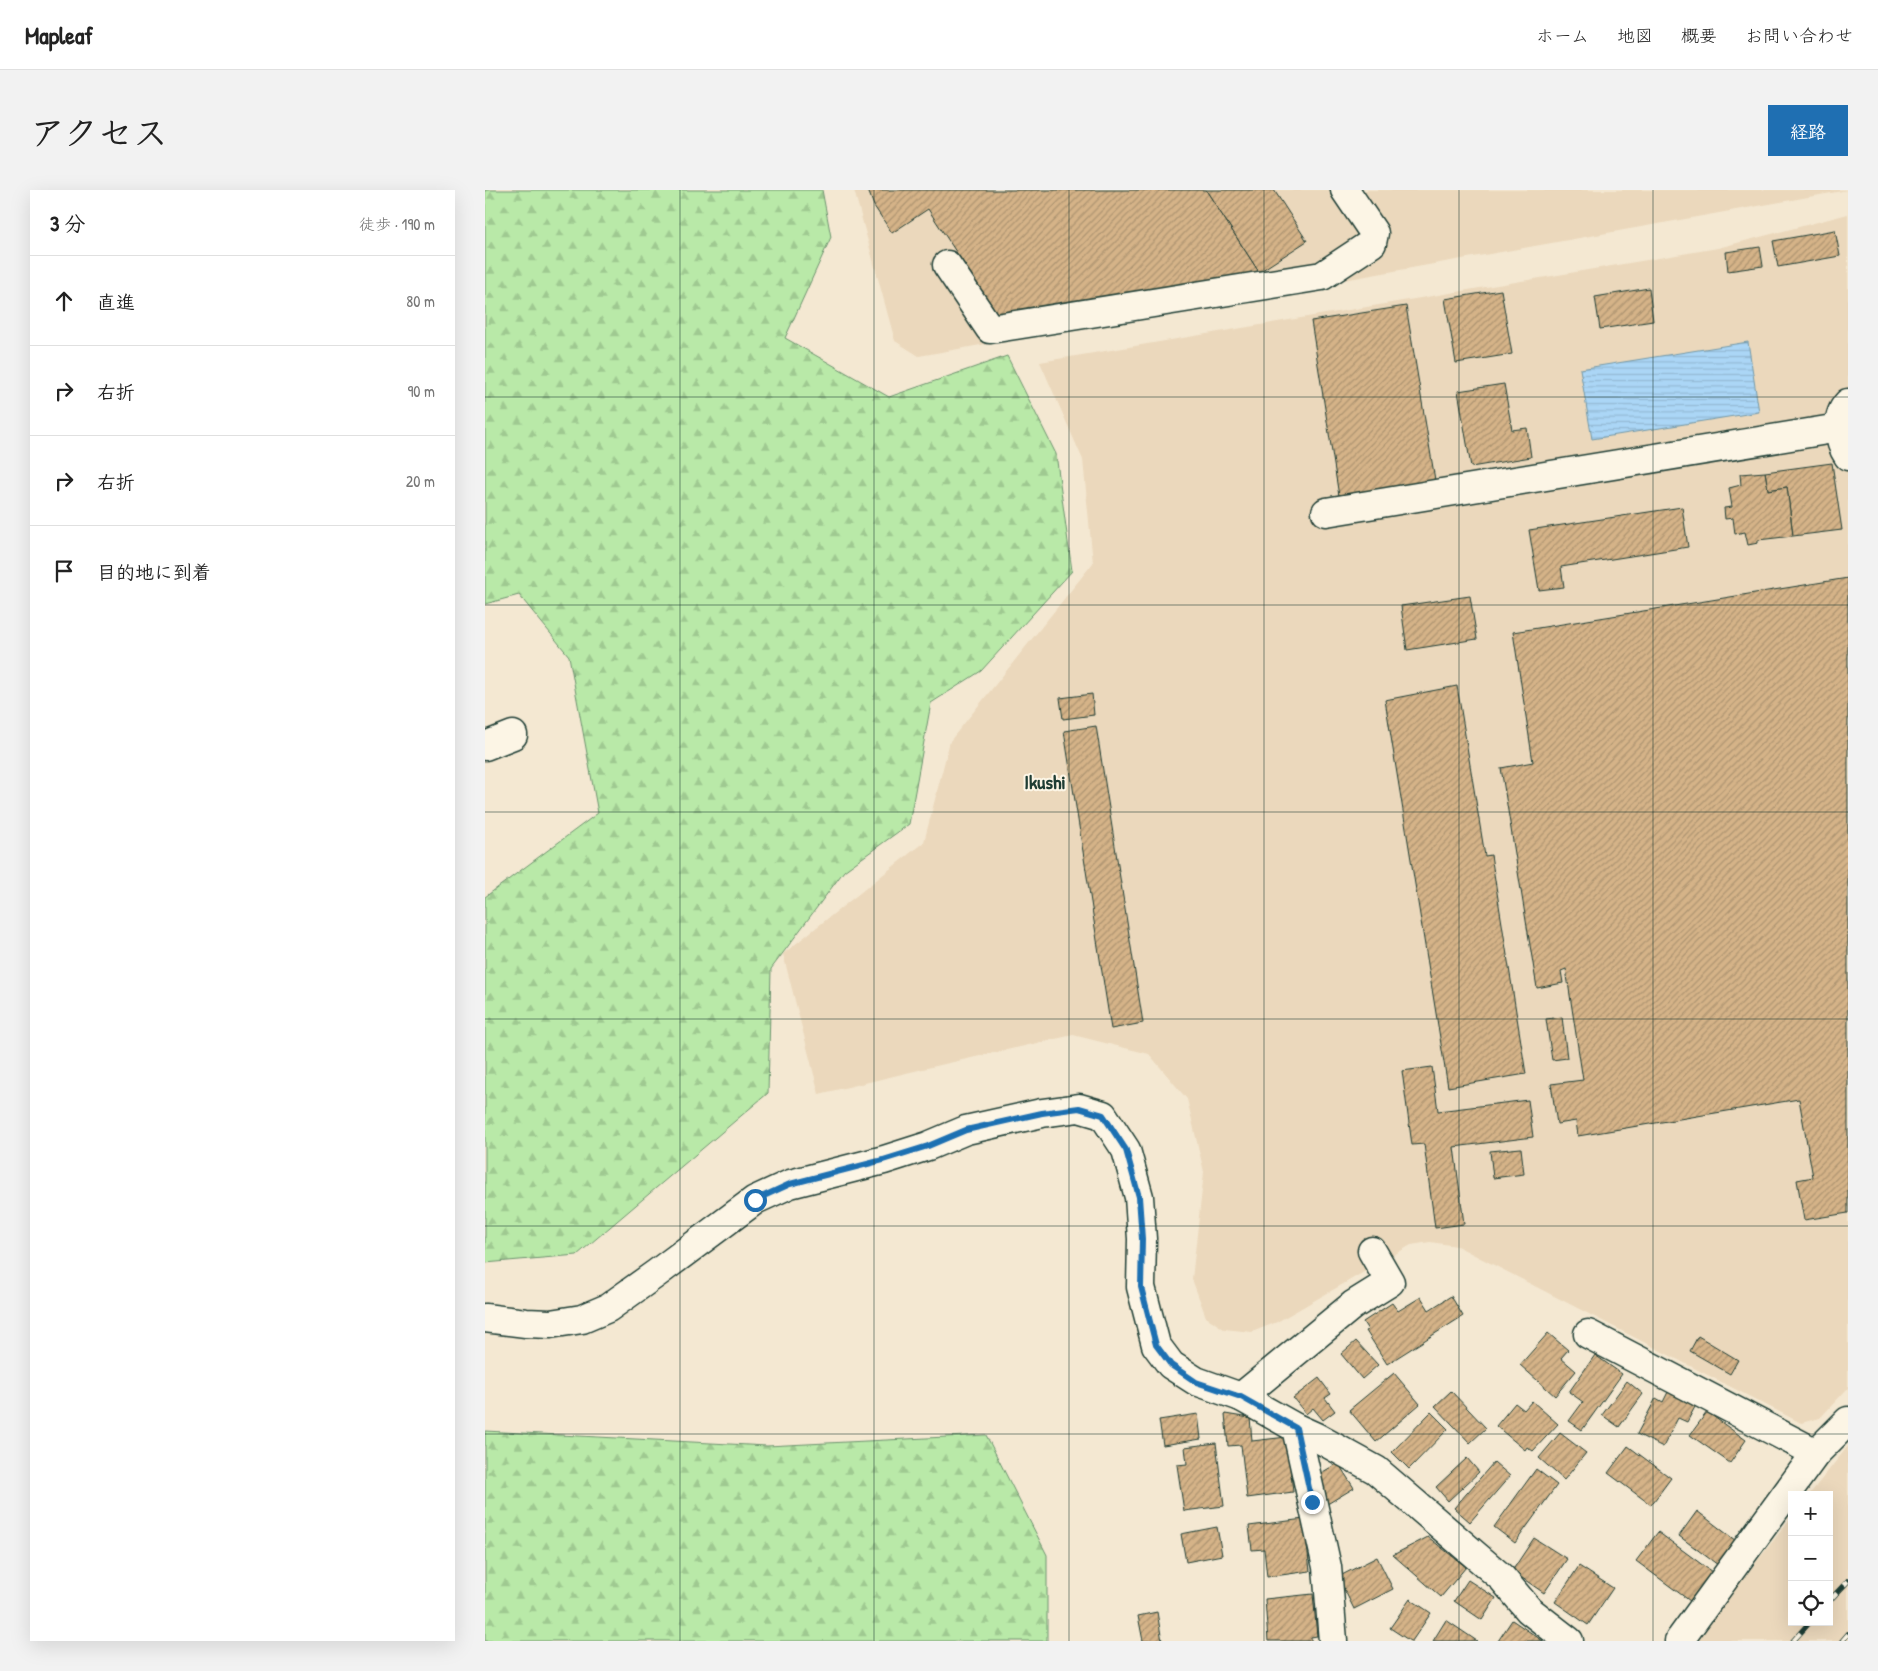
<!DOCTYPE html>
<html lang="ja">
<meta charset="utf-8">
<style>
:root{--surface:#fff;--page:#f2f2f2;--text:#222;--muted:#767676;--line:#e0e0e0;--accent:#1f6fb2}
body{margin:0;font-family:"Patrick Hand","Klee One",sans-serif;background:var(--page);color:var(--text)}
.controls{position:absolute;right:15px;bottom:15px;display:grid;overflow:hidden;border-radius:0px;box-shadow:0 5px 20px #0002}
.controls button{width:45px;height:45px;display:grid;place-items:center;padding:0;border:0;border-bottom:1px solid var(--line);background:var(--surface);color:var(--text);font:25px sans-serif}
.stop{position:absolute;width:15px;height:15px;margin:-11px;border:4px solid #1f6fb2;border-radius:50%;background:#fff}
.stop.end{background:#1f6fb2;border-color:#fff;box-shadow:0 1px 5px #0008}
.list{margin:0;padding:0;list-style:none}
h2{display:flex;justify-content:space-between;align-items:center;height:65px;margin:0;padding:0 20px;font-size:21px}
h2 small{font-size:16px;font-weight:400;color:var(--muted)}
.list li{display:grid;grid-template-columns:32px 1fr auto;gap:15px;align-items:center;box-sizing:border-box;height:90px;padding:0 20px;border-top:1px solid var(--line)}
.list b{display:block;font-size:19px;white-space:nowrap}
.list em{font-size:16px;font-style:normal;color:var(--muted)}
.icon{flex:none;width:28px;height:28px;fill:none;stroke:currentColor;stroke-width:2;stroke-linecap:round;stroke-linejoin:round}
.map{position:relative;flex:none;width:1363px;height:1451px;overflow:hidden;border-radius:0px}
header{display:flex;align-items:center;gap:30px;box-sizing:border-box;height:70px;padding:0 25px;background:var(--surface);border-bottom:1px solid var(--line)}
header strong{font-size:24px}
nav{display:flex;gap:28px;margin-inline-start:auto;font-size:18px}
.intro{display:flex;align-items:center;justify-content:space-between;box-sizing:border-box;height:120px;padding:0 30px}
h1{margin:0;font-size:35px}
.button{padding:12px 22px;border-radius:0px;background:var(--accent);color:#fff;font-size:18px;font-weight:700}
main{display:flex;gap:30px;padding:0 30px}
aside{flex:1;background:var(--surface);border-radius:0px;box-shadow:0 5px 20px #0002}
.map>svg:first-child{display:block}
</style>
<header>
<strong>Mapleaf</strong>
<nav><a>ホーム</a><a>地図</a><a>概要</a><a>お問い合わせ</a></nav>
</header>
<div class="intro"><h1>アクセス</h1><a class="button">経路</a></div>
<main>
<aside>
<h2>3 分<small>徒歩 · 190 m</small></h2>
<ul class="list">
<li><svg class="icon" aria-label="ahead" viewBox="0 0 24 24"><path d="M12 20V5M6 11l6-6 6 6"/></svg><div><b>直進</b></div><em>80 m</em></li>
<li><svg class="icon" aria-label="right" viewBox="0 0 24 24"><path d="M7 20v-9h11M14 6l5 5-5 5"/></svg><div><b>右折</b></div><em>90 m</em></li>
<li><svg class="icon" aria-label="right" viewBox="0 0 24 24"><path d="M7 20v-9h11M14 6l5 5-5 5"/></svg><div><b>右折</b></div><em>20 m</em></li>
<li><svg class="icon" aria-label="arrive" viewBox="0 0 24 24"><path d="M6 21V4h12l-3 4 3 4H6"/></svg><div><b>目的地に到着</b></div></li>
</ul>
</aside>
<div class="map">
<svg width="1363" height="1451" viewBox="0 0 1363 1451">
<defs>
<pattern id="forest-firs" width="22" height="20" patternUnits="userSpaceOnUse" patternTransform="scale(1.25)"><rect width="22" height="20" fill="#b9e9a8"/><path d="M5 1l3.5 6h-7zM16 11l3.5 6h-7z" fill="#9fc991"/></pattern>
<pattern id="water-rules" width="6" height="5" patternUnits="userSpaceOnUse" patternTransform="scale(1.25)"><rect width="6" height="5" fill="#abd6f6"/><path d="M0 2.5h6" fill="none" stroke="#93b9d4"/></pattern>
<pattern id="building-hatch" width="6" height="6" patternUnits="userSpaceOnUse" patternTransform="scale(1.25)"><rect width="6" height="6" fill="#d5b388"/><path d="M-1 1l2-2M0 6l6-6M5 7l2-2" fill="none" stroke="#ac9370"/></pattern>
</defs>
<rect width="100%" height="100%" fill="#f4e8d2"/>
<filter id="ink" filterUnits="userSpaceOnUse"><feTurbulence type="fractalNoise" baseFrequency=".02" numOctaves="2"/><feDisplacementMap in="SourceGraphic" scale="10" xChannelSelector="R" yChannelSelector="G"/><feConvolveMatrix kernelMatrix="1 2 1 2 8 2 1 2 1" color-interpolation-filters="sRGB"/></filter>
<g filter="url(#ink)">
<g fill="#ebd8bc">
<polygon points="369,0 1363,0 434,166 410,151"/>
<polygon points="1363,24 1363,1198 1335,1228 1316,1233 972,1056 945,1052 926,1055 792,1132 767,1142 739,1139 721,1127 707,1089 719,982 702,909 664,864 588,845 442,878 334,904 298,764 439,652 465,551 608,373 598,270 555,172 1233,58"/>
<polygon points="1363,1256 1363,1451 1209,1451 1307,1327 1307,1432 1344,1432 1344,1305 1324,1305"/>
</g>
<g fill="url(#forest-firs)" stroke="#6c936e">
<polygon points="0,0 337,0 346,47 300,148 404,207 522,166 571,264 587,381 496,481 446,513 424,634 359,681 286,779 283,903 92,1065 0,1073 0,707 113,623 84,466 34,405 0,414"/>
<polygon points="0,1241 282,1256 501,1245 562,1365 562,1451 0,1451"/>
</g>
<polygon fill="url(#water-rules)" stroke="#7399a8" points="1263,152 1274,222 1107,249 1095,179"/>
<g fill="url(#building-hatch)" stroke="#1f3d34">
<polygon points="383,0 721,0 774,82 513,126 443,19 407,43 389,16"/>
<polygon points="721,0 789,0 822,51 774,82"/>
<polygon points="1350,40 1355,66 1293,77 1288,51"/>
<polygon points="1275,57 1278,76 1243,81 1241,62"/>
<polygon points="1164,98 1168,131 1115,139 1110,107"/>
<polygon points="1016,100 1027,164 971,173 960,109"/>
<polygon points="921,116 950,290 854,306 826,131"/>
<polygon points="1019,194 1027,240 1042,238 1046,267 986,277 973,201"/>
<polygon points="1347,273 1357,340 1308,346 1302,297 1283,300 1280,282"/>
<polygon points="1280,282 1283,300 1302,297 1308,346 1273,350 1273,353 1263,355 1260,342 1250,344 1248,328 1240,329 1239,318 1247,317 1244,298 1256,295 1255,284"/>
<polygon points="1197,317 1203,357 1076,377 1079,397 1054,400 1044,340"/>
<polygon points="1363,388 1363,1023 1319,1030 1312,990 1328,987 1314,909 1093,946 1091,931 1072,934 1066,894 1098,890 1081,779 1076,781 1078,793 1052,798 1016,578 1048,572 1028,442"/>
<polygon points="985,406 992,449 922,460 916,416"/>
<polygon points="972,496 1000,666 1006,665 1041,884 963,897 900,510"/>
<polygon points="607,504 609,525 578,529 575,508"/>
<polygon points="611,536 658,833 626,839 579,541"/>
<polygon points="1077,827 1082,868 1067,870 1061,829"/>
<polygon points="947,877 953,921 1043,910 1048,947 969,957 979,1034 950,1038 939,954 927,955 917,881"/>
<polygon points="1036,958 1039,984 1008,988 1005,961"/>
<polygon points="966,1106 978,1126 902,1174 881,1141 883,1140 878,1132 907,1113 913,1121 936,1107 944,1120"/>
<polygon points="1063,1143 1083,1160 1076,1168 1091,1181 1070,1206 1035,1175"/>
<polygon points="1213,1146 1253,1170 1245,1184 1205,1161"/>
<polygon points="871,1151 893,1175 877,1189 856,1164"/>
<polygon points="1110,1165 1137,1184 1097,1240 1084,1231 1098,1212 1084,1202"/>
<polygon points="909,1183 935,1214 891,1252 864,1220"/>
<polygon points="834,1188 846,1204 840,1208 850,1221 838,1230 828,1218 821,1224 808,1208"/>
<polygon points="1142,1191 1158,1204 1134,1237 1117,1225"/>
<polygon points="1184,1200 1211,1215 1202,1232 1193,1228 1178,1257 1152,1244 1171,1208 1178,1212"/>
<polygon points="966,1201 1001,1238 985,1253 950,1216"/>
<polygon points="1047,1211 1073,1234 1048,1261 1042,1257 1040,1260 1011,1236 1030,1213 1039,1220"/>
<polygon points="946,1222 963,1239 924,1279 907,1262"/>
<polygon points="1222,1222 1261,1250 1245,1273 1205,1245"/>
<polygon points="713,1224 716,1249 678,1255 674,1230"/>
<polygon points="740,1224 765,1228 767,1251 802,1247 808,1302 762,1308 756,1255 743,1256"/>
<polygon points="1075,1243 1101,1263 1079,1290 1054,1268"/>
<polygon points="731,1253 739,1316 699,1321 692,1275 702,1274 700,1257"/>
<polygon points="1143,1256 1186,1288 1166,1315 1123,1283"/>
<polygon points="982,1268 994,1282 963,1311 951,1297"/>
<polygon points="1009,1272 1025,1286 985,1332 969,1318"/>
<polygon points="853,1273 869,1298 839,1316 831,1286"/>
<polygon points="1051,1279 1072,1295 1030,1353 1009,1337"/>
<polygon points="1212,1321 1255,1354 1237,1378 1194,1346"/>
<polygon points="819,1329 825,1381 782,1387 779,1359 767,1360 764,1336"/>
<polygon points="732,1337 737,1365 701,1372 696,1344"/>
<polygon points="1173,1342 1227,1382 1205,1411 1151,1371"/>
<polygon points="943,1347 981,1377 956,1407 908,1365"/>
<polygon points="1049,1348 1082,1369 1059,1403 1027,1381"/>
<polygon points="892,1367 908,1399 869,1419 853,1387"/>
<polygon points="1094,1376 1128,1398 1103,1435 1070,1412"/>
<polygon points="983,1390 1011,1408 997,1430 969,1411"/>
<polygon points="828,1404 832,1446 826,1447 826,1451 783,1451 780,1409"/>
<polygon points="925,1409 946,1423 927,1451 925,1451 905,1438"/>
<polygon points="672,1422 677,1451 658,1451 653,1426"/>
<polygon points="961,1430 992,1451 948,1451"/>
<polygon points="1027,1430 1058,1451 1013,1451"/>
</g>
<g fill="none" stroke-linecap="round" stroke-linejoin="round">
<defs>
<g id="minor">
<polyline points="462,75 505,139 837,86 887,53 889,43 860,0"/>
<path d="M1363,213C1350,227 1353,251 1363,266"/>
<polyline points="841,322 1354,238"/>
<polyline points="0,556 28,545"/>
<polyline points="0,1128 41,1133 65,1134 97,1129 123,1118 172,1083 270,1010 305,994 399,970 443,956 481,940 557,923 594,918 618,925 641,960 654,1007 657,1049 656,1097 671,1155 686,1175 711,1191 756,1207 811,1238 831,1247 891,1280 1017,1388 1044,1420 1084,1451"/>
<polyline points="1103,1144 1331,1263"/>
<polyline points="756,1207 868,1115 905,1092 887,1061"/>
<polyline points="811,1238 842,1377 848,1451"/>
<polyline points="1194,1451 1331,1263 1363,1231"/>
</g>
</defs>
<use href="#minor" stroke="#1f3d34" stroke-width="31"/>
<use href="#minor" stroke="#fcf5e5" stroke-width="28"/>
<defs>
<g id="rail">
<polyline points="1344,1411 1363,1391"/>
<polyline points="1308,1451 1325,1432"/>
<polyline points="1357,1451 1363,1444"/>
</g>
</defs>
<use href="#rail" stroke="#1f3d34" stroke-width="5.5"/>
<use href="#rail" stroke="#fcf5e5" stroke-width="4" stroke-dasharray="11" stroke-linecap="butt"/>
</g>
</g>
<g fill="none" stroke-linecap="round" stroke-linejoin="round" filter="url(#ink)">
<polyline stroke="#1f6fb2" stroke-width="6" points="270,1010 305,994 398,970 443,956 481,940 557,923 594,918 618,925 641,960 654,1007 657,1049 656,1097 671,1155 686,1175 711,1192 756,1207 811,1238 827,1312"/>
</g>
<path fill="none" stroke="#1f3d34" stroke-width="1" stroke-opacity="0.55" d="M195,0V1451M389,0V1451M584,0V1451M779,0V1451M974,0V1451M1168,0V1451M0,207H1363M0,415H1363M0,622H1363M0,829H1363M0,1036H1363M0,1244H1363"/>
<g text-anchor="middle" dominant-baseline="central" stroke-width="4" stroke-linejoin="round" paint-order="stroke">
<g font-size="20" font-weight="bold" fill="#1f3d34" stroke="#fcf5e5">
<text x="560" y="591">Ikushi</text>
</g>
</g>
</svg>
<div class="controls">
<button>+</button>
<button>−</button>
<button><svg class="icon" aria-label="locate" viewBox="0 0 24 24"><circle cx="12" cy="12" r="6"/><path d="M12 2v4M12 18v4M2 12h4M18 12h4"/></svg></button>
</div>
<div class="stop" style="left:270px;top:1010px"></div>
<div class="stop end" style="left:827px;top:1312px"></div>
</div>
</main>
